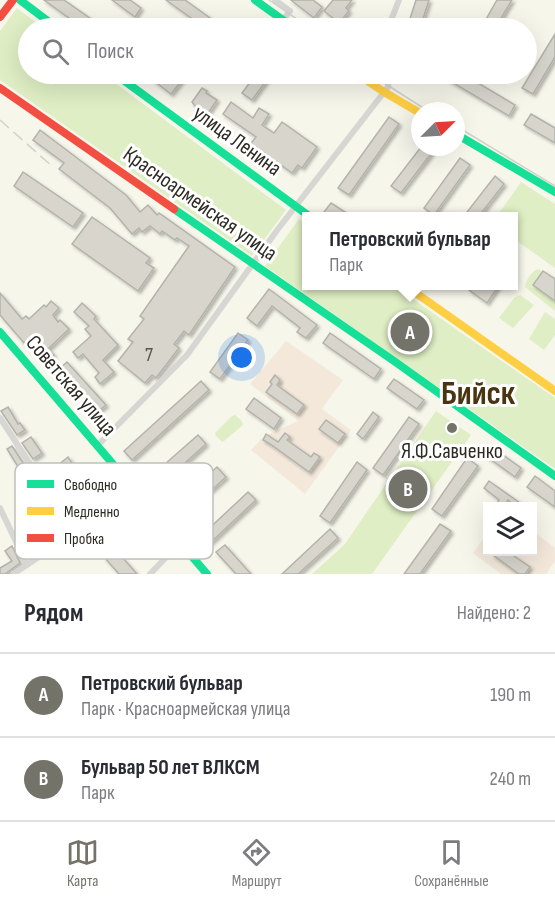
<!DOCTYPE html>
<html lang="ru">
<meta charset="utf-8">
<style>
:root{--surface:#fff;--page:#f7f7f7;--text:#2b2b33;--muted:#7c7c81;--line:#e1e1e2;--accent:#74736a}
body{margin:0;font-family:"Sofia Sans Condensed",sans-serif;background:var(--page);color:var(--text)}
.controls{position:absolute;right:18px;bottom:18px;display:grid;overflow:hidden;border-radius:0px;box-shadow:0 6px 24px #0002}
.controls button{width:54px;height:54px;display:grid;place-items:center;padding:0;border:0;border-bottom:2px solid var(--line);background:var(--surface);color:var(--text);font:30px sans-serif}
.compass{position:absolute;left:411px;top:102px;width:54px;height:54px;border-radius:50%;background:var(--surface);box-shadow:0 6px 24px #0002;rotate:66deg}
.you{position:absolute;left:242px;top:358px;width:21px;height:21px;margin:-15px;border:4px solid #fff;border-radius:50%;background:#1a73e8;box-shadow:0 0 0 9px #1a73e833}
.badge{display:grid;place-items:center;width:39px;height:39px;border-radius:50%;background:var(--accent);color:#fff;font-size:20px;font-weight:700}
.pin{position:absolute;translate:-50% -50%;border:3px solid #fff;box-shadow:0 2px 6px #0006}
.popup{position:absolute;left:302px;top:212px;width:216px;height:78px;box-sizing:border-box;display:grid;place-content:center;border-radius:0px;background:var(--surface);filter:drop-shadow(0 2px 4px #0005);font-size:20px;white-space:nowrap;color:var(--muted)}
.popup b{font-size:22px;color:var(--text)}
.popup::after{content:'';position:absolute;left:50%;top:100%;margin-left:-12px;border:12px solid transparent;border-top-color:var(--surface)}
.list{margin:0;padding:0;list-style:none}
h2{display:flex;justify-content:space-between;align-items:center;height:78px;margin:0;padding:0 24px;font-size:26px}
h2 small{font-size:20px;font-weight:400;color:var(--muted)}
.list li{display:grid;grid-template-columns:39px 1fr auto;gap:18px;align-items:center;box-sizing:border-box;height:84px;padding:0 24px;border-top:2px solid var(--line)}
.list b{display:block;font-size:22px;white-space:nowrap}
.list p{margin:0;font-size:20px;white-space:nowrap;color:var(--muted)}
.list em{font-size:20px;font-style:normal;color:var(--muted)}
.icon{flex:none;width:33px;height:33px;fill:none;stroke:currentColor;stroke-width:2;stroke-linecap:round;stroke-linejoin:round}
.map{position:relative;flex:none;width:555px;height:574px;overflow:hidden}
.search{position:absolute;background:var(--surface);box-shadow:0 6px 24px #0002;left:18px;right:18px;top:18px;height:66px;display:flex;align-items:center;gap:15px;box-sizing:border-box;padding:0 21px;border-radius:33px;color:var(--muted);font-size:22px}
.sheet{height:246px;background:var(--surface)}
nav{display:flex;justify-content:space-around;align-items:center;box-sizing:border-box;height:84px;border-top:2px solid var(--line);background:var(--surface);font-size:16px;color:var(--muted)}
nav a{display:grid;justify-items:center;gap:3px}
nav .on{color:var(--accent)}
.map>svg:first-child{display:block}
</style>
<div class="map">
<svg width="555" height="574" viewBox="0 0 555 574">
<defs>
<filter id="shadow"><feDropShadow dx="2.5" dy="2.5" stdDeviation="1.5" flood-color="#0004"/></filter>
</defs>
<rect width="100%" height="100%" fill="#f7f6eb"/>
<g fill="#f3e8da">
<polygon points="286,341 343,380 322,409 351,430 305,494 251,450 263,437 298,421 250,384"/>
<polygon points="533,531 555,548 555,561 546,574 501,574 473,553 487,533 488,552 532,552"/>
</g>
<g fill="#dfeec4">
<polygon points="17,8 43,28 28,28 28,74 103,74 286,210 252,256 0,80 0,31"/>
<polygon points="521,182 555,204 555,268 514,239 514,216 497,216"/>
<polygon points="299,219 306,224 306,286 394,286 555,398 555,469 265,266"/>
<path d="M538,269L555,280V311L525,287C525,281 532,271 538,269Z"/>
<polygon points="520,295 534,305 513,328 499,318 514,298"/>
<polygon points="545,312 555,319 555,335 544,350 529,339"/>
<polygon points="436,411 471,435 372,574 312,574 345,544"/>
<polygon points="235,415 241,420 243,425 224,441 222,442 216,436 215,433 232,416"/>
</g>
<g fill="#d7d5cc" stroke="#b4b3ab" stroke-width="1.5" filter="url(#shadow)">
<polygon points="44,0 64,0 104,28 83,28"/>
<polygon points="112,0 130,0 141,8 135,17"/>
<polygon points="166,0 185,0 224,28 205,28"/>
<polygon points="291,0 313,0 322,7 314,18"/>
<polygon points="333,0 352,0 346,8 349,11 339,23 324,11"/>
<polygon points="416,0 429,0 420,28 408,25"/>
<polygon points="497,0 512,0 495,28 481,28"/>
<polygon points="555,34 555,57 533,94 522,88"/>
<polygon points="145,74 175,74 182,80 171,94"/>
<polygon points="256,74 271,74 252,100 242,93"/>
<polygon points="438,74 463,74 515,105 509,116"/>
<polygon points="202,88 207,91 206,93 217,100 208,113 202,115 192,102"/>
<polygon points="231,102 253,118 259,108 269,114 262,125 274,133 282,122 317,147 302,168 298,165 292,173 251,143 256,137 223,114"/>
<polygon points="531,114 555,128 555,143 524,125"/>
<polygon points="389,117 399,124 349,195 338,188"/>
<polygon points="40,130 126,195 140,212 148,205 157,215 159,213 235,267 189,335 184,331 174,344 179,348 156,378 152,375 145,383 118,361 133,342 128,339 144,319 140,316 189,246 177,238 175,240 162,231 160,234 150,226 142,232 139,228 132,234 110,208 59,169 64,163 33,140"/>
<polygon points="421,147 436,147 401,193 391,186"/>
<polygon points="460,158 470,165 434,215 424,208"/>
<polygon points="23,172 83,213 73,227 14,186"/>
<polygon points="495,176 504,184 479,216 464,216"/>
<polygon points="331,203 351,216 330,216 324,212"/>
<polygon points="92,217 150,258 146,263 154,268 138,291 72,244"/>
<polygon points="543,271 555,279 555,301 533,285"/>
<polygon points="472,285 499,285 487,303 469,290"/>
<polygon points="269,289 317,325 306,338 297,332 300,328 272,306 257,326 247,318"/>
<polygon points="0,293 22,319 26,316 29,319 44,305 46,307 51,301 59,308 53,315 58,322 60,320 69,329 48,349 54,355 45,363 26,341 24,343 0,315"/>
<polygon points="82,303 96,316 94,319 118,345 103,360 114,372 100,384 95,377 99,373 83,354 78,358 73,352 91,336 85,329 89,326 74,312"/>
<polygon points="238,333 248,340 220,379 210,372"/>
<polygon points="330,333 381,369 374,379 323,343"/>
<polygon points="67,362 106,405 96,413 58,370"/>
<polygon points="275,375 280,380 277,385 304,405 297,414 266,392 272,384 270,382"/>
<polygon points="394,379 424,400 417,409 387,388"/>
<polygon points="201,381 209,390 132,460 124,451"/>
<polygon points="254,398 281,418 274,429 246,409"/>
<polygon points="8,407 18,424 20,423 25,430 17,435 1,411"/>
<polygon points="373,412 379,417 363,439 357,434"/>
<polygon points="409,417 419,424 383,475 373,468"/>
<polygon points="326,420 345,434 338,443 319,429"/>
<polygon points="285,433 290,437 287,440 311,457 314,453 320,457 309,472 270,444 263,440 266,434 278,442"/>
<polygon points="198,435 206,444 157,488 149,478"/>
<polygon points="31,437 42,453 33,459 22,443"/>
<polygon points="12,446 31,475 25,478 7,449"/>
<polygon points="492,447 521,468 515,477 486,456"/>
<polygon points="68,457 74,466 60,477 53,469"/>
<polygon points="467,458 478,466 442,516 432,509"/>
<polygon points="357,462 367,470 330,523 320,516"/>
<polygon points="217,467 226,477 183,516 174,506"/>
<polygon points="78,475 81,480 84,477 100,500 102,498 106,504 93,513 92,512 78,523 54,492 60,487 63,491 71,485 69,481"/>
<polygon points="535,476 555,491 555,507 527,487"/>
<polygon points="489,481 520,503 517,507 508,500 504,507 494,507 499,500 484,488"/>
<polygon points="38,485 49,502 34,512 30,507 38,501 32,489"/>
<polygon points="248,492 256,500 209,544 201,536"/>
<polygon points="440,524 451,531 420,574 404,574"/>
<polygon points="330,529 338,538 298,574 282,574"/>
<polygon points="225,545 251,574 236,574 216,552"/>
<polygon points="12,546 20,563 5,574 0,574 0,568 12,561 5,551"/>
<polygon points="114,548 137,574 119,574 104,557"/>
<polygon points="495,552 508,552 530,567 525,574 519,574 493,555"/>
</g>
<g fill="none" stroke-linecap="round" stroke-linejoin="round">
<g stroke="#d6d6d3" stroke-width="6">
<polyline points="275,0 290,11 283,20"/>
<polyline points="388,28 399,0"/>
<polyline points="0,418 75,533"/>
<polyline points="98,445 187,355 278,229 388,87 390,74"/>
<polyline points="0,508 27,565"/>
<polyline points="13,574 138,492"/>
<polyline points="150,574 180,543"/>
</g>
<g stroke="#16e098" stroke-width="8">
<polyline points="20,0 57,28"/>
<polyline points="255,0 294,28"/>
<polyline points="115,74 309,216"/>
<polyline points="456,134 555,192"/>
<polyline points="174,209 394,361 555,476"/>
<polyline points="0,332 207,574"/>
</g>
<g stroke="#ffcf43" stroke-width="8">
<polyline points="357,74 384,92 420,113"/>
<polyline points="406,286 555,391"/>
</g>
<g stroke="#f24e42" stroke-width="8">
<polyline points="0,17 13,0"/>
<polyline points="0,88 174,209"/>
</g>
<g stroke="#d2d1ce" stroke-width="1.5">
<polyline points="269,0 310,28"/>
<polyline points="370,74 428,111"/>
<polyline points="456,126 555,186"/>
</g>
<polyline stroke="#d2d1ce" stroke-width="1.5" stroke-dasharray="12 6" stroke-linecap="butt" points="0,120 53,167"/>
</g>
<circle fill="#74736a" stroke="#fff" stroke-width="2" cx="452" cy="428" r="6"/>
<g text-anchor="middle" dominant-baseline="central" stroke-width="6" stroke-linejoin="round" paint-order="stroke">
<g font-size="20" fill="#58564e">
<text x="149" y="355">7</text>
</g>
<g font-size="22" fill="#2d2c24" stroke="#fff">
<text transform="translate(237 141) rotate(36)">улица Ленина</text>
<text transform="translate(200 204) rotate(35)">Красноармейская улица</text>
<text transform="translate(71 386) rotate(49)">Советская улица</text>
</g>
<g font-size="22" fill="#2d2c24" stroke="#fff">
<text x="452" y="451">Я.Ф.Савченко</text>
</g>
<g font-size="34" font-weight="bold" fill="#49350f" stroke="#fff">
<text x="478" y="393">Бийск</text>
</g>
</g>
<rect x="15" y="463" width="198" height="96" rx="9" fill="#fff" stroke="#c0c0bd" stroke-width="1.5"/>
<rect x="27" y="480" width="27" height="8" fill="#16e098"/>
<rect x="27" y="507" width="27" height="8" fill="#ffcf43"/>
<rect x="27" y="534" width="27" height="8" fill="#f24e42"/>
<g font-size="16" fill="#2d2c24">
<text x="64" y="490">Свободно</text>
<text x="64" y="517">Медленно</text>
<text x="64" y="544">Пробка</text>
</g>
</svg>
<div class="controls">
<button><svg class="icon" aria-label="layers" viewBox="0 0 24 24"><path d="M12 4l9 5-9 5-9-5zM3 14l9 5 9-5"/></svg></button>
</div>
<svg class="compass" viewBox="-18 -18 36 36"><path d="M0-13l5 13h-10z" fill="#e53935"/><path d="M0 13l5-13h-10z" fill="#7c7c81"/></svg>
<div class="you"></div>
<div class="pin badge" style="left:410px;top:332px">A</div>
<div class="popup"><b>Петровский бульвар</b>Парк</div>
<div class="pin badge" style="left:408px;top:489px">B</div>
<div class="search"><svg class="icon" aria-label="search" viewBox="0 0 24 24"><circle cx="10" cy="10" r="6"/><path d="M15 15l6 6"/></svg>Поиск</div>
</div>
<section class="sheet">
<h2>Рядом<small>Найдено: 2</small></h2>
<ul class="list">
<li><span class="badge">A</span><div><b>Петровский бульвар</b><p>Парк · Красноармейская улица</p></div><em>190 m</em></li>
<li><span class="badge">B</span><div><b>Бульвар 50 лет ВЛКСМ</b><p>Парк</p></div><em>240 m</em></li>
</ul>
</section>
<nav>
<a class="on"><svg class="icon" aria-label="map" viewBox="0 0 24 24"><path d="M3 6l6-2 6 2 6-2v14l-6 2-6-2-6 2zM9 4v14M15 6v14"/></svg>Карта</a>
<a><svg class="icon" aria-label="directions" viewBox="0 0 24 24"><path d="M12 3l9 9-9 9-9-9zM9 14v-3h6M13 9l2 2-2 2"/></svg>Маршрут</a>
<a><svg class="icon" aria-label="saved" viewBox="0 0 24 24"><path d="M7 4h10v16l-5-4-5 4z"/></svg>Сохранённые</a>
</nav>
